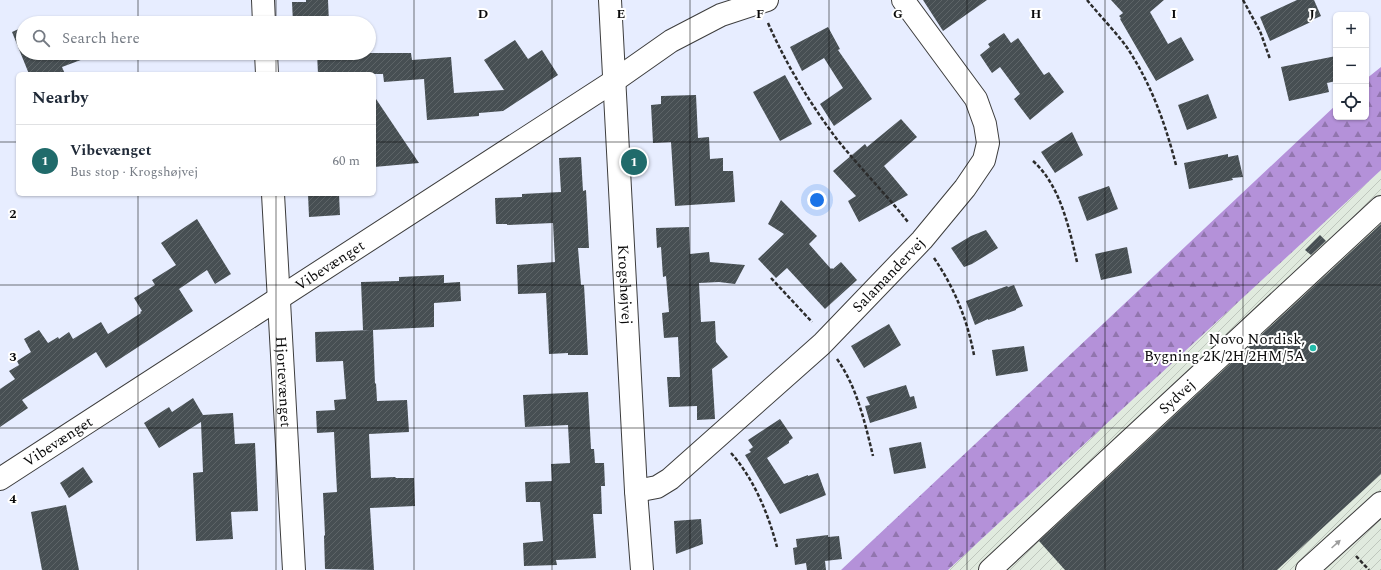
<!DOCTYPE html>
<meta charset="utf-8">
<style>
:root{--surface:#fff;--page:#f6f6f7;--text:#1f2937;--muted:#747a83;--line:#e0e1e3;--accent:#206b6b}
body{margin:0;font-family:Spectral,serif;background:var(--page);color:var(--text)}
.controls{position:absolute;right:12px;top:12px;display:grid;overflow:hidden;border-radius:6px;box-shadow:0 1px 3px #0004}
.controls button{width:36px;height:36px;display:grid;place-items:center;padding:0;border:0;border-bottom:1px solid var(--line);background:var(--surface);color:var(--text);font:20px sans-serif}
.you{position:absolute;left:817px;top:200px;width:14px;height:14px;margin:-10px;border:3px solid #fff;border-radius:50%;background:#1a73e8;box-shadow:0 0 0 6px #1a73e833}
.badge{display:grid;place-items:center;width:26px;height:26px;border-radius:50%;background:var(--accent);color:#fff;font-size:13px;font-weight:700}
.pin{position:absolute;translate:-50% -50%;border:2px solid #fff;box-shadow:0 1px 4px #0006}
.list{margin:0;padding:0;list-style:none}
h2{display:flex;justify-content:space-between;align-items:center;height:52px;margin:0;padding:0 16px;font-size:17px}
h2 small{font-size:13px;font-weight:400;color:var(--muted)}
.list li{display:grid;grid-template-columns:26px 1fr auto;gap:12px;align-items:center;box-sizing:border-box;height:72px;padding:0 16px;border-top:1px solid var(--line)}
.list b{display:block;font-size:15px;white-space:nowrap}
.list p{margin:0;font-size:13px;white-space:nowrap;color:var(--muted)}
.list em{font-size:13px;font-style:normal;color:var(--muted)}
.icon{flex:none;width:22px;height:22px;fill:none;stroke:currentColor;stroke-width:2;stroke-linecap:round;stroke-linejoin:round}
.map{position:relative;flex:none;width:1381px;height:570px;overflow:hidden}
.search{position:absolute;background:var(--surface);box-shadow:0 1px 3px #0004;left:16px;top:16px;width:360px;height:44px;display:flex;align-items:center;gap:10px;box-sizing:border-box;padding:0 14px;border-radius:22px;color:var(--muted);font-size:15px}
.panel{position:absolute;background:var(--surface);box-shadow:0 1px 3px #0004;left:16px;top:72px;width:360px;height:124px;border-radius:6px}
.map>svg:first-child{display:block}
</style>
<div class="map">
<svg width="1381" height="570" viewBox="0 0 1381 570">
<defs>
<pattern id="industrial-furrows" width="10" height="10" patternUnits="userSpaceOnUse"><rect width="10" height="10" fill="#e0eade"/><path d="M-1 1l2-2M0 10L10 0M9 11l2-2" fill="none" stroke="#bfc7bd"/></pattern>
<pattern id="forest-firs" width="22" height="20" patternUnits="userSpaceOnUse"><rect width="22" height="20" fill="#b491d9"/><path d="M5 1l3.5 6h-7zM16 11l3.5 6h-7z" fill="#9175ae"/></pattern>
<pattern id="building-hatch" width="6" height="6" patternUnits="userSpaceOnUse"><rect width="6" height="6" fill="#474f53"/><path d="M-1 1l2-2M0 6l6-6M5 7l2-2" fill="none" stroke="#5d6467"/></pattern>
</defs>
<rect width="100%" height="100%" fill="#e7edff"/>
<polygon fill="url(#industrial-furrows)" points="1381,170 1381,570 948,570 1318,228"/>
<polygon fill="url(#forest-firs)" points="1381,67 1381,170 948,570 841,570 1336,105 1336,117 1366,117 1366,79"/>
<g fill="url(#building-hatch)">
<polygon points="306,0 328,0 329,23 293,23 292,2 306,2"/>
<polygon points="923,0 987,0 943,31"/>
<polygon points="1111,0 1164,0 1150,12 1168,44 1181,37 1194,60 1156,81 1120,19 1121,18 1119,16 1123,13"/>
<polygon points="1297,0 1314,0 1321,16 1312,20 1313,21 1270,41 1260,17"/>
<polygon points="23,27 23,53 94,53 94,55 62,67 65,74 29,74 12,32"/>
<polygon points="828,27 840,49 838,50 872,99 834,126 820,104 843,88 824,58 802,71 790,47"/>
<polygon points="1004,33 1011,43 1018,38 1044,75 1049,72 1064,92 1030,120 1014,99 1020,94 1000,67 992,73 980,55 990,47 988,44"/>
<polygon points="515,40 528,59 542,50 558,75 503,111 479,113 479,116 427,120 424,79 384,82 383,74 318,74 317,53 411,53 412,60 451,57 454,93 504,90 484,60"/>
<polygon points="1336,56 1336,81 1327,83 1329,92 1289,101 1281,67"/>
<polygon points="785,75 812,124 780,141 753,92"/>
<polygon points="1208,94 1217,118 1187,130 1178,105"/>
<polygon points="696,95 698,138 709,137 710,159 723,158 723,171 733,171 735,202 675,206 671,142 653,143 651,105 661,104 661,96"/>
<polygon points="374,96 419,163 374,167"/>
<polygon points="901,119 917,137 884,166 908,195 859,222 848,201 856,196 833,171 865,144 867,147"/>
<polygon points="1072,132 1083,155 1055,173 1041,152"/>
<polygon points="1228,154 1228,157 1238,155 1243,177 1232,178 1233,180 1189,189 1184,163"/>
<polygon points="581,157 583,191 586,190 589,248 578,248 581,285 584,285 588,355 568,355 568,353 549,354 546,293 518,294 517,265 555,262 553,223 507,225 507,224 496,224 495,198 522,197 522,194 561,192 559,158"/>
<polygon points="1109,186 1118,209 1087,221 1078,197"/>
<polygon points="308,194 339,194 340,215 309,217"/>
<polygon points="781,200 817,236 809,244 831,269 832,268 833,269 841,262 857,280 825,309 787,268 776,278 758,259 784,234 768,224"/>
<polygon points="197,219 231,274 215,284 207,270 179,289 193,311 106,368 96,352 22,400 28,408 0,427 0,389 15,379 9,371 19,365 17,361 31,352 24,339 39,330 48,343 58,337 59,339 69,332 73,339 101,322 108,334 141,313 140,312 142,311 134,298 155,285 152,280 176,265 161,243"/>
<polygon points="1381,224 1381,474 1277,570 1065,570 1039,541"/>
<polygon points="689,227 690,254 709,252 710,262 745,265 735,284 719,282 699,283 701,322 715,321 716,342 728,357 712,369 715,419 697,420 697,406 669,407 667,377 680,377 678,337 664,338 662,313 669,312 666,276 663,277 661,247 657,248 656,228"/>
<polygon points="986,230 998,248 972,264 964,267 951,248 971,236"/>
<polygon points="1320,235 1326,241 1311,255 1305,250"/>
<polygon points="1127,247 1132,273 1101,280 1095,254"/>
<polygon points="444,275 444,283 460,282 461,301 434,303 434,327 373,330 375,384 376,383 377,401 407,400 409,432 369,434 371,478 395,477 396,478 414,478 415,506 370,508 374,570 325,569 324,536 325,535 323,493 337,492 334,432 317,433 316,411 335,410 334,400 346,399 343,361 316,362 315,332 371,330 363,330 361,282 399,281 399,277"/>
<polygon points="1014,285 1023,306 1016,309 1016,310 988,320 988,319 975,325 966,301 1007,286 1008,287"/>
<polygon points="889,324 901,345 864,368 851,346"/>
<polygon points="1024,346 1028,371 996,376 992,350"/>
<polygon points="906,385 910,397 914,396 917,408 870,423 865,406 870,405 866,397"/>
<polygon points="588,392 591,449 594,449 595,463 604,463 605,486 601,486 602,514 593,514 596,558 556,560 557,565 524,566 523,543 543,541 540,502 526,502 525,482 552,481 551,464 570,463 568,425 525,427 523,395"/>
<polygon points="193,398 203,415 233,413 235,444 255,443 258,511 231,512 233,539 196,541 193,473 203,472 201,422 159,448 144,423 169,407 172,412"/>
<polygon points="780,419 793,438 789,441 789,443 767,458 784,484 808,475 808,476 818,473 826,495 780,514 745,455 751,452 749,450 753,447 748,440"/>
<polygon points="921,442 926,468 894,474 889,448"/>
<polygon points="83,467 93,482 69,498 60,483"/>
<polygon points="66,505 79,570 42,570 31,512"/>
<polygon points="701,519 703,544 676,554 674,521"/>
<polygon points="828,535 828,537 839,536 842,559 825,561 826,570 807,570 806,563 795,565 793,548 797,547 796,539"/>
</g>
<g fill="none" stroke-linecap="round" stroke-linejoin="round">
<defs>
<g id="minor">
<polyline points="263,0 264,23"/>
<path id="s1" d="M610,0L636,491L642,570"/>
<polyline points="266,53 267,74"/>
<path id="s2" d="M273,194L294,570"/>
<path id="s3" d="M0,479L614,81L671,41L721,15L767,0"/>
<path id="s4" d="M636,491L657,487L670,479L822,344L922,240L965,188L984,160L988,143L985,124L976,99L903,0"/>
<path id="s5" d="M990,570L1381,207"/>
<polyline points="1307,570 1381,503"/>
</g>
</defs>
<use href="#minor" stroke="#3d3d3d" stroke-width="24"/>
<g stroke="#2c2c2c" stroke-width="2.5" stroke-dasharray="4 2" stroke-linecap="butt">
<path d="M1087,0C1100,16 1116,32 1128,49C1152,86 1165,123 1176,165"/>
<polyline points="1243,0 1260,31 1270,59"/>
<path d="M768,23C786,64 809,102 836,138C859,167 885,193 908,222"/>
<path d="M1033,161C1060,185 1069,227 1077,262"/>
<path d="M934,258C955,289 967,319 974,355"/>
<polyline points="771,278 812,322"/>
<path d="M837,359C857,387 865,423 873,456"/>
<path d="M731,453C754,479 768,513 777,547"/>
<polyline points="1356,556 1369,570"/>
</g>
<use href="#minor" stroke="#fff" stroke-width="22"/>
</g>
<defs><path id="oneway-solid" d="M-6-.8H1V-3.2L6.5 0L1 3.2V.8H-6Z"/></defs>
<use fill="#9d9d9d" href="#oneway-solid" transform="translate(1336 544) rotate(-42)"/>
<path fill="none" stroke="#0a0a0a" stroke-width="1" stroke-opacity="0.55" d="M138,0V23M276,0V23M414,0V570M552,0V570M690,0V570M829,0V570M967,0V570M1105,0V570M1243,0V570M138,53V74M276,53V74M0,142H18M374,142H1381M138,194V570M276,194V570M0,285H1381M0,428H1381"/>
<circle fill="#2ba" stroke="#fff" stroke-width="1.5" cx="1313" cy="348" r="4"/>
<g text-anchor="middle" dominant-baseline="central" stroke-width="4" stroke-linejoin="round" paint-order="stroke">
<g font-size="15" fill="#0a0a0a" stroke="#fff">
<text stroke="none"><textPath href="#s3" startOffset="393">Vibevænget</textPath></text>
<text stroke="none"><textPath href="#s4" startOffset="336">Salamandervej</textPath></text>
<text stroke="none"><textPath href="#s1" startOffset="285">Krogshøjvej</textPath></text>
<text stroke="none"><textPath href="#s2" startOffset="188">Hjortevænget</textPath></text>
<text stroke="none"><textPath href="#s5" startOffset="255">Sydvej</textPath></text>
<text stroke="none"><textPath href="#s3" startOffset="69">Vibevænget</textPath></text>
</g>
<g font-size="15" fill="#0a0a0a" stroke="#fff" text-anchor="end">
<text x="1305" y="339">Novo Nordisk,<tspan x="1305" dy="17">Bygning 2K/2H/2HM/5A</tspan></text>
</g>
</g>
<g font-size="13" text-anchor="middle" font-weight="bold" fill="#0a0a0a" stroke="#fff" stroke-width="4" stroke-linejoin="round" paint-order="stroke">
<text x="483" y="18">D</text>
<text x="621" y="18">E</text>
<text x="760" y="18">F</text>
<text x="898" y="18">G</text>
<text x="1036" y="18">H</text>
<text x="1174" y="18">I</text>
<text x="1312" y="18">J</text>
<text x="13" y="218">2</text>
<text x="13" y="361">3</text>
<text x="13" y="503">4</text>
</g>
</svg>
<div class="controls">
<button>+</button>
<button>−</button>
<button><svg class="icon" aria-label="locate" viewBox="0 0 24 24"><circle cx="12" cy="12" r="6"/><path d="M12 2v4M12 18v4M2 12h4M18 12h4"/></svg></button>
</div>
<div class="you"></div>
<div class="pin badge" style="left:634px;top:162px">1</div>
<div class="search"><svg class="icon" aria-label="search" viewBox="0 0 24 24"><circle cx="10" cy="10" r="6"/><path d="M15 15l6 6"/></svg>Search here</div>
<section class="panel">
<h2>Nearby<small></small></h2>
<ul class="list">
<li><span class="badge">1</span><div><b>Vibevænget</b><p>Bus stop · Krogshøjvej</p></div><em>60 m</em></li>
</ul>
</section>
</div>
